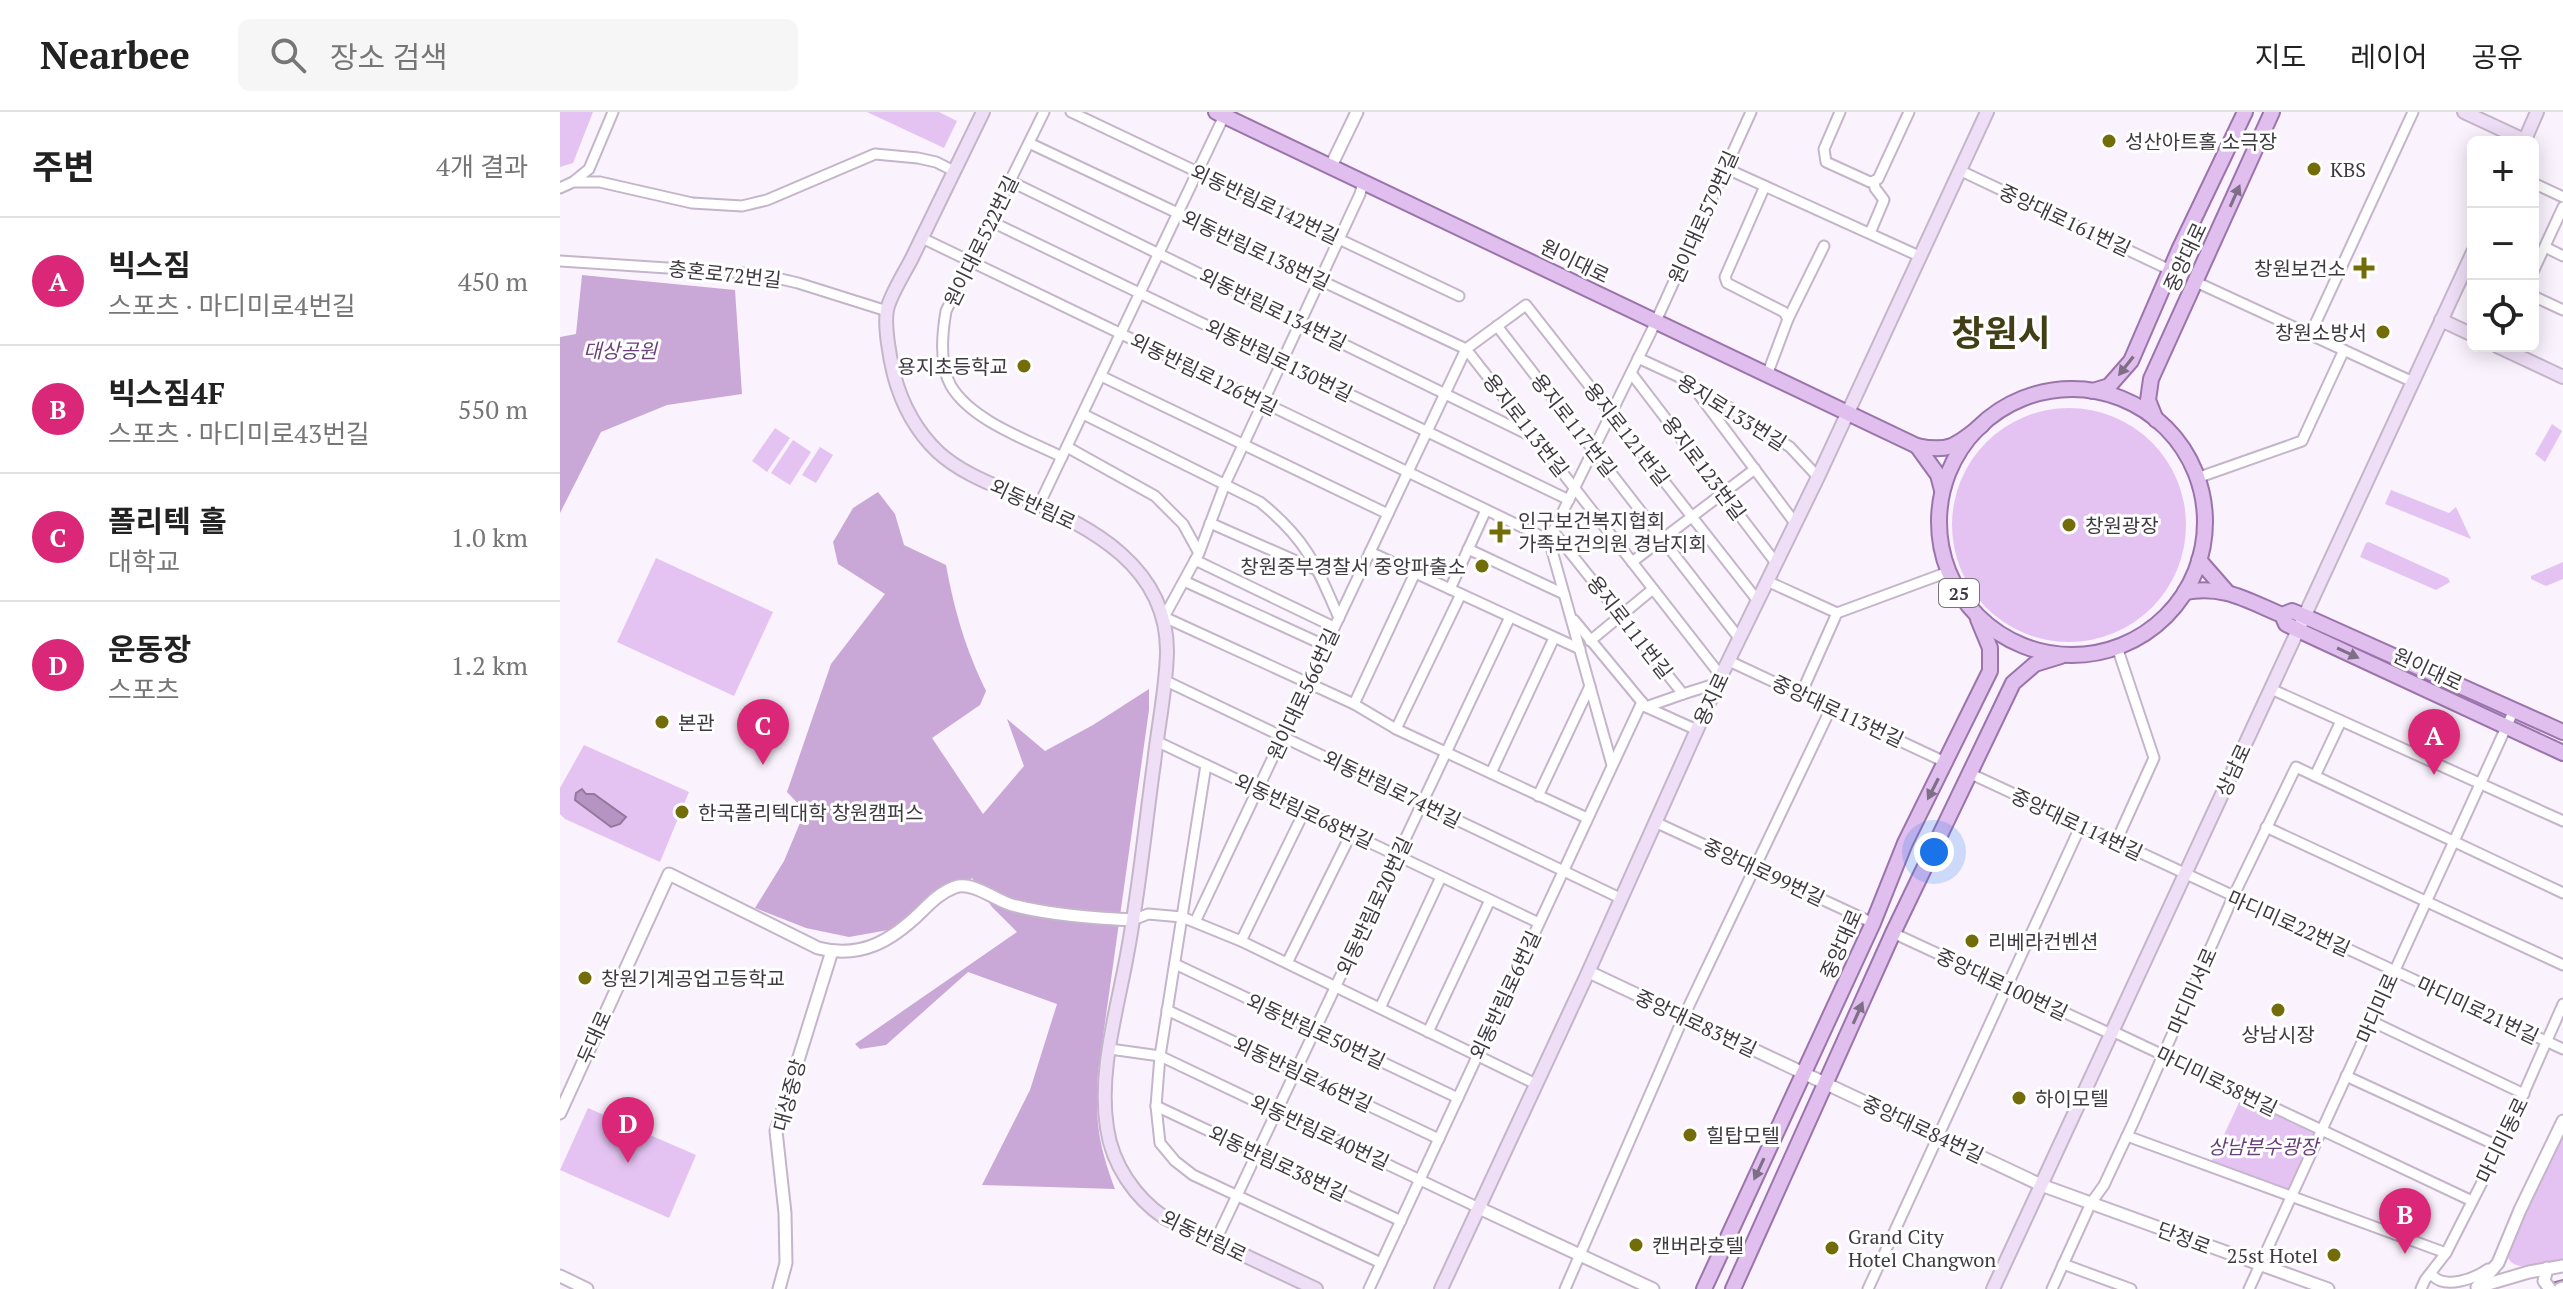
<!DOCTYPE html>
<html lang="ko">
<meta charset="utf-8">
<style>
:root{--surface:#fff;--page:#f6f6f6;--text:#222;--muted:#767676;--line:#e0e0e0;--accent:#db2777}
body{margin:0;font-family:"PT Serif","Noto Sans KR",serif;background:var(--page);color:var(--text)}
.controls{position:absolute;right:24px;top:24px;display:grid;overflow:hidden;border-radius:12px;box-shadow:0 4px 20px #0003}
.controls button{width:72px;height:72px;display:grid;place-items:center;padding:0;border:0;border-bottom:2px solid var(--line);background:var(--surface);color:var(--text);font:40px sans-serif}
.you{position:absolute;left:1374px;top:740px;width:28px;height:28px;margin:-20px;border:6px solid #fff;border-radius:50%;background:#1a73e8;box-shadow:0 0 0 12px #1a73e833}
.badge{display:grid;place-items:center;width:52px;height:52px;border-radius:50%;background:var(--accent);color:#fff;font-size:26px;font-weight:700}
.pin{position:absolute;translate:-50% -66px;filter:drop-shadow(0 2px 4px #0008)}
.pin::after{content:'';position:absolute;top:42px;width:28px;height:24px;background:inherit;clip-path:polygon(0 0,100% 0,50% 100%)}
.list{margin:0;padding:0;list-style:none}
h2{display:flex;justify-content:space-between;align-items:center;height:104px;margin:0;padding:0 32px;font-size:34px}
h2 small{font-size:26px;font-weight:400;color:var(--muted)}
.list li{display:grid;grid-template-columns:52px 1fr auto;gap:24px;align-items:center;box-sizing:border-box;height:128px;padding:0 32px;border-top:2px solid var(--line)}
.list b{display:block;font-size:30px;white-space:nowrap}
.list p{margin:0;font-size:26px;white-space:nowrap;color:var(--muted)}
.list em{font-size:26px;font-style:normal;color:var(--muted)}
.icon{flex:none;width:44px;height:44px;fill:none;stroke:currentColor;stroke-width:2;stroke-linecap:round;stroke-linejoin:round}
.map{position:relative;flex:none;width:2003px;height:1177px;overflow:hidden}
header{display:flex;align-items:center;gap:48px;box-sizing:border-box;height:112px;padding:0 40px;background:var(--surface);border-bottom:2px solid var(--line)}
header strong{font-size:38px}
nav{display:flex;gap:44px;margin-inline-start:auto;font-size:28px}
.search{width:560px;height:72px;background:var(--page);display:flex;align-items:center;gap:20px;box-sizing:border-box;padding:0 28px;border-radius:12px;color:var(--muted);font-size:30px}
main{display:flex}
aside{flex:1;background:var(--surface)}
.map>svg:first-child{display:block}
</style>
<header>
<strong>Nearbee</strong>
<div class="search"><svg class="icon" aria-label="search" viewBox="0 0 24 24"><circle cx="10" cy="10" r="6"/><path d="M15 15l6 6"/></svg>장소 검색</div>
<nav><a>지도</a><a>레이어</a><a>공유</a></nav>
</header>
<main>
<aside>
<h2>주변<small>4개 결과</small></h2>
<ul class="list">
<li><span class="badge">A</span><div><b>빅스짐</b><p>스포츠 · 마디미로4번길</p></div><em>450 m</em></li>
<li><span class="badge">B</span><div><b>빅스짐4F</b><p>스포츠 · 마디미로43번길</p></div><em>550 m</em></li>
<li><span class="badge">C</span><div><b>폴리텍 홀</b><p>대학교</p></div><em>1.0 km</em></li>
<li><span class="badge">D</span><div><b>운동장</b><p>스포츠</p></div><em>1.2 km</em></li>
</ul>
</aside>
<div class="map">
<svg width="2003" height="1177" viewBox="0 0 2003 1177">
<rect width="100%" height="100%" fill="#faf3fd"/>
<g fill="#e4c3f3">
<polygon points="0,0 33,0 13,51 0,55"/>
<polygon points="307,0 379,0 397,9 384,36"/>
<circle cx="1509" cy="413" r="117"/>
<polygon points="1992,312 2002,319 1985,350 1975,342"/>
<polygon points="215,316 230,326 207,360 192,349"/>
<polygon points="233,328 251,340 230,373 211,361"/>
<polygon points="260,335 273,343 256,371 242,363"/>
<polygon points="1831,378 1889,401 1896,395 1911,427 1825,392"/>
<polygon points="1809,430 1888,466 1890,470 1876,478 1800,445 1806,431"/>
<polygon points="96,446 213,500 174,584 57,530"/>
<polygon points="2003,450 2003,467 1986,474 1971,467 1971,464"/>
<polygon points="24,633 129,680 100,750 5,707 0,702 0,676"/>
<polygon points="1683,982 1761,1019 1732,1083 1649,1055"/>
<polygon points="28,996 136,1043 109,1106 0,1058"/>
<path d="M2003,1009V1147C1984,1151 1948,1166 1946,1137Z"/>
</g>
<g fill="#c9a7d7">
<polygon points="22,163 175,178 182,282 107,293 41,320 0,401 0,225 16,222"/>
<path d="M318,380L335,402L344,433L386,453C395,501 405,535 426,579L420,593L372,626L423,702L464,654L447,607L485,639L533,613L589,577V598L538,960C535,1009 538,1031 555,1077L422,1073L470,978L497,892L408,860L326,933L300,937L295,932L457,820L432,795L412,766L334,817L289,825L246,816L195,796L224,749L245,699L227,680L271,552L325,482L278,452L273,430L293,396Z"/>
</g>
<polygon fill="#b594c3" stroke="#92799c" stroke-width="2" points="22,677 26,682 34,682 66,705 60,712 51,715 15,688 16,681"/>
<g fill="none" stroke-linecap="round" stroke-linejoin="round">
<polyline stroke="#92799c" stroke-width="2" points="1992,1171 2003,1168"/>
<defs>
<g id="minor">
<path d="M484,0L386,199C382,222 379,253 391,274C412,309 468,328 502,345"/>
<polyline points="511,0 899,184"/>
<polyline points="1280,0 1264,37 1266,50 1310,70 1314,69"/>
<polyline points="469,31 906,237 1161,564"/>
<polyline points="1165,56 1359,144"/>
<polyline points="1399,58 1610,158"/>
<polyline points="450,69 971,324"/>
<polyline points="1314,69 1318,67 1349,0"/>
<polyline points="13,70 29,57 53,0"/>
<polyline points="803,70 800,82 665,372 639,441 604,505 794,592 836,617 1027,706"/>
<polyline points="1973,71 2003,85"/>
<polyline points="1205,74 1165,165 1167,171 1224,200 1228,207 1207,263"/>
<polyline points="0,76 13,70 40,70 132,91 182,94 207,88 315,42 358,46 376,50 394,59"/>
<polyline points="430,109 1009,388"/>
<polyline points="1310,121 1324,88 1315,76 1314,69"/>
<polyline points="362,126 989,428"/>
<polyline points="1985,135 2003,144"/>
<polyline points="0,149 199,162 238,171 327,199"/>
<polyline points="1973,160 2003,95"/>
<polyline points="1636,170 1853,270"/>
<polyline points="1973,184 2003,198"/>
<polyline points="1228,207 1264,134"/>
<polyline points="937,214 1179,526"/>
<polyline points="1750,223 1853,0"/>
<polyline points="1078,246 1130,270 1230,335 1258,365"/>
<polyline points="1071,261 1216,451"/>
<polyline points="541,264 828,402"/>
<polyline points="1134,276 1235,411"/>
<path d="M523,302L700,390C747,428 756,453 779,506"/>
<polyline points="507,335 595,384 623,412 639,441"/>
<polyline points="1637,366 1742,329 1784,238"/>
<polyline points="479,393 664,4"/>
<polyline points="650,411 759,459"/>
<polyline points="993,419 1123,582 1158,571"/>
<polyline points="908,437 1004,482"/>
<polyline points="810,440 1020,537"/>
<polyline points="635,448 774,515"/>
<polyline points="1072,450 1195,357"/>
<polyline points="624,469 766,534"/>
<polyline points="1207,469 1277,501"/>
<polyline points="890,477 926,398"/>
<polyline points="1014,508 1086,595 1137,618"/>
<polyline points="1030,529 1093,477"/>
<polyline points="1169,549 1387,651"/>
<polyline points="604,568 1060,786"/>
<polyline points="1711,577 2003,709"/>
<polyline points="1241,582 1277,501 1388,460"/>
<polyline points="794,592 855,461"/>
<polyline points="1086,595 1123,582"/>
<polyline points="836,617 901,482"/>
<polyline points="596,629 979,811"/>
<polyline points="646,653 600,944 596,994 600,1031 615,1049 633,1063 821,1151"/>
<polyline points="1052,653 989,428 1091,220 1191,0"/>
<polyline points="931,661 994,526"/>
<polyline points="1409,661 2003,937"/>
<polyline points="1755,664 1781,609"/>
<polyline points="978,684 1030,574"/>
<polyline points="1095,710 1313,811"/>
<polyline points="1706,715 2003,853"/>
<polyline points="1556,730 1594,646 1557,535"/>
<polyline points="573,808 588,802 622,805 681,829 976,972"/>
<polyline points="635,810 906,237 966,193 1198,489"/>
<polyline points="1333,821 1551,922"/>
<polyline points="681,829 744,700"/>
<polyline points="727,851 791,722"/>
<polyline points="615,852 898,986"/>
<polyline points="820,896 881,765"/>
<polyline points="607,898 879,1027"/>
<polyline points="1811,909 1964,982"/>
<polyline points="1552,919 1912,1089"/>
<polyline points="868,920 930,788"/>
<polyline points="550,937 600,944 919,1096"/>
<polyline points="1786,964 1940,1035"/>
<polyline points="596,994 841,1109"/>
<polyline points="1567,1024 1886,1141"/>
<polyline points="655,1130 950,505"/>
<polyline points="1503,1152 1571,1177"/>
<path d="M1873,1164C1886,1177 1914,1167 1928,1157"/>
<polyline points="809,1177 1082,590"/>
<polyline points="1005,1177 1124,904 1271,596"/>
<polyline points="1308,1177 1521,713"/>
<polyline points="1492,1177 1531,1091 1544,1073 1573,1011 1673,785 1736,655 2003,781"/>
<polyline points="1689,1177 1954,598"/>
<polyline points="1861,1177 1865,1168 1886,1141 1940,1035 2003,892"/>
</g>
<g id="tertiary">
<polyline points="771,54 797,0"/>
<polyline points="1029,860 1481,1073 1768,1177"/>
<path d="M0,1001L109,762L258,836C301,847 331,829 361,800C371,790 381,780 395,775C413,769 435,788 452,793C491,803 534,806 573,808"/>
<polyline points="919,1096 1093,1177"/>
<polyline points="1987,1156 1984,1169 1990,1177"/>
<polyline points="0,1164 27,1177"/>
<polyline points="1917,1175 1938,1151 1960,1098 2003,1009"/>
<polyline points="1918,1175 1969,1160 2003,1154"/>
<polyline points="219,1177 226,1151 225,1101 216,1019 272,839"/>
<polyline points="2000,1177 2003,1176"/>
</g>
<g id="secondary">
<path d="M423,0C399,49 376,97 352,146C345,160 330,183 327,198C324,214 330,247 334,263C342,293 355,318 378,340C402,362 434,373 463,386C532,415 608,455 607,541C606,578 598,614 594,651C585,715 579,780 567,843C557,899 538,960 547,1016C552,1052 575,1086 605,1106L756,1177"/>
<polyline points="1904,0 1964,28"/>
<polyline points="1964,30 1977,0"/>
<polyline points="1881,208 1913,223"/>
<polyline points="1937,234 2003,265"/>
<polyline points="881,1177 1026,865 1161,564 1258,365 1427,0"/>
<polyline points="1433,1177 1913,140"/>
</g>
<g id="primary">
<path d="M656,0L1357,334C1390,341 1397,333 1422,313"/>
<circle cx="1512" cy="410" r="133"/>
<polyline points="1533,279 1549,274 1571,249 1619,138 1685,0"/>
<polyline points="1596,308 1588,288 1591,267 1712,0"/>
<polyline points="1357,334 1378,363 1382,378"/>
<polyline points="1639,448 1667,480"/>
<path d="M1625,480C1664,473 1686,488 1722,503L1732,499L1744,504L2003,620"/>
<polyline points="1722,503 1726,512 1738,518 2003,641"/>
<polyline points="1144,1177 1313,811 1345,731 1430,559 1430,536 1418,507"/>
<polyline points="1173,1177 1333,821 1453,571 1475,552 1501,544"/>
</g>
</defs>
<use href="#minor" stroke="#c4b5ca" stroke-width="13"/>
<use href="#tertiary" stroke="#c4b5ca" stroke-width="15"/>
<use href="#secondary" stroke="#c4b5ca" stroke-width="16"/>
<use href="#primary" stroke="#9a74aa" stroke-width="18"/>
<use href="#minor" stroke="#fff" stroke-width="9"/>
<use href="#tertiary" stroke="#fff" stroke-width="11"/>
<use href="#secondary" stroke="#efdff6" stroke-width="12"/>
<use href="#primary" stroke="#e0bfee" stroke-width="14"/>
</g>
<defs><path id="oneway-solid" d="M-6-.8H1V-3.2L6.5 0L1 3.2V.8H-6Z" transform="scale(2)"/></defs>
<g fill="#7f6f86">
<use href="#oneway-solid" transform="translate(1675 84) rotate(-66)"/>
<use href="#oneway-solid" transform="translate(1566 254) rotate(128)"/>
<use href="#oneway-solid" transform="translate(1788 541) rotate(25)"/>
<use href="#oneway-solid" transform="translate(1373 677) rotate(117)"/>
<use href="#oneway-solid" transform="translate(1298 901) rotate(-66)"/>
<use href="#oneway-solid" transform="translate(1199 1057) rotate(115)"/>
</g>
<g fill="#726c09" stroke="#fff" stroke-width="3">
<circle cx="1549" cy="29" r="8"/>
<circle cx="1754" cy="57" r="8"/>
<path d="M1800 144h8v8h8v8h-8v8h-8v-8h-8v-8h8z"/>
<circle cx="1823" cy="220" r="8"/>
<circle cx="464" cy="254" r="8"/>
<circle cx="1509" cy="413" r="8"/>
<path d="M936 408h8v8h8v8h-8v8h-8v-8h-8v-8h8z"/>
<circle cx="922" cy="454" r="8"/>
<circle cx="102" cy="610" r="8"/>
<circle cx="122" cy="700" r="8"/>
<circle cx="1412" cy="829" r="8"/>
<circle cx="25" cy="866" r="8"/>
<circle cx="1718" cy="898" r="8"/>
<circle cx="1459" cy="986" r="8"/>
<circle cx="1130" cy="1023" r="8"/>
<circle cx="1076" cy="1133" r="8"/>
<circle cx="1272" cy="1136" r="8"/>
<circle cx="1774" cy="1143" r="8"/>
</g>
<g text-anchor="middle" dominant-baseline="central" stroke-width="6" stroke-linejoin="round" paint-order="stroke">
<rect fill="#fff" stroke="#79747a" stroke-width="2" x="1379" y="467" width="40" height="28" rx="6"/>
<g font-size="18" font-weight="bold" fill="#3f3941">
<text x="1399" y="481">25</text>
</g>
<g font-size="20" fill="#3f3941" stroke="#fff" text-anchor="start">
<text x="1565" y="29">성산아트홀 소극장</text>
<text x="1770" y="57">KBS</text>
<text x="1786" y="156" text-anchor="end">창원보건소</text>
<text x="1807" y="220" text-anchor="end">창원소방서</text>
<text x="448" y="254" text-anchor="end">용지초등학교</text>
<text x="958" y="408">인구보건복지협회<tspan x="958" dy="23">가족보건의원 경남지회</tspan></text>
<text x="1525" y="413">창원광장</text>
<text x="906" y="454" text-anchor="end">창원중부경찰서 중앙파출소</text>
<text x="118" y="610">본관</text>
<text x="138" y="700">한국폴리텍대학 창원캠퍼스</text>
<text x="1428" y="829">리베라컨벤션</text>
<text x="41" y="866">창원기계공업고등학교</text>
<text x="1718" y="922" text-anchor="middle">상남시장</text>
<text x="1475" y="986">하이모텔</text>
<text x="1146" y="1023">힐탑모텔</text>
<text x="1288" y="1124">Grand City<tspan x="1288" dy="23">Hotel Changwon</tspan></text>
<text x="1092" y="1133">캔버라호텔</text>
<text x="1758" y="1143" text-anchor="end">25st Hotel</text>
</g>
<g font-size="20" fill="#3f3941" stroke="#fff">
<text transform="translate(705 92) rotate(25)">외동반림로142번길</text>
<text transform="translate(1143 105) rotate(-66)">원이대로579번길</text>
<text transform="translate(1505 108) rotate(25)">중앙대로161번길</text>
<text transform="translate(421 129) rotate(-64)">원이대로522번길</text>
<text transform="translate(696 138) rotate(25)">외동반림로138번길</text>
<text transform="translate(1625 145) rotate(-65)">중앙대로</text>
<text transform="translate(1015 149) rotate(26)">원이대로</text>
<text transform="translate(165 162) rotate(6)">충혼로72번길</text>
<text transform="translate(713 197) rotate(26)">외동반림로134번길</text>
<text transform="translate(719 248) rotate(26)">외동반림로130번길</text>
<text transform="translate(644 262) rotate(26)">외동반림로126번길</text>
<text transform="translate(1172 300) rotate(32)">용지로133번길</text>
<text transform="translate(966 313) rotate(52)">용지로113번길</text>
<text transform="translate(1014 313) rotate(52)">용지로117번길</text>
<text transform="translate(1067 322) rotate(52)">용지로121번길</text>
<text transform="translate(1144 356) rotate(53)">용지로123번길</text>
<text transform="translate(473 392) rotate(25)">외동반림로</text>
<text transform="translate(1070 515) rotate(52)">용지로111번길</text>
<text transform="translate(1868 557) rotate(25)">원이대로</text>
<text transform="translate(743 582) rotate(-65)">원이대로566번길</text>
<text transform="translate(1151 587) rotate(-65)">용지로</text>
<text transform="translate(1278 599) rotate(25)">중앙대로113번길</text>
<text transform="translate(1673 658) rotate(-65)">상남로</text>
<text transform="translate(832 677) rotate(26)">외동반림로74번길</text>
<text transform="translate(744 699) rotate(25)">외동반림로68번길</text>
<text transform="translate(1517 712) rotate(25)">중앙대로114번길</text>
<text transform="translate(1204 760) rotate(25)">중앙대로99번길</text>
<text transform="translate(814 794) rotate(-65)">외동반림로20번길</text>
<text transform="translate(1729 811) rotate(24)">마디미로22번길</text>
<text transform="translate(1281 832) rotate(-66)">중앙대로</text>
<text transform="translate(1442 872) rotate(25)">중앙대로100번길</text>
<text transform="translate(1632 879) rotate(-66)">마디미서로</text>
<text transform="translate(945 883) rotate(-65)">외동반림로6번길</text>
<text transform="translate(1817 896) rotate(-66)">마디미로</text>
<text transform="translate(1918 898) rotate(25)">마디미로21번길</text>
<text transform="translate(1136 911) rotate(25)">중앙대로83번길</text>
<text transform="translate(756 919) rotate(25)">외동반림로50번길</text>
<text transform="translate(34 925) rotate(-66)">두대로</text>
<text transform="translate(743 962) rotate(25)">외동반림로46번길</text>
<text transform="translate(1657 969) rotate(26)">마디미로38번길</text>
<text transform="translate(229 983) rotate(-75)">대상중앙</text>
<text transform="translate(1363 1017) rotate(25)">중앙대로84번길</text>
<text transform="translate(760 1020) rotate(25)">외동반림로40번길</text>
<text transform="translate(1942 1028) rotate(-64)">마디미동로</text>
<text transform="translate(718 1051) rotate(25)">외동반림로38번길</text>
<text transform="translate(644 1124) rotate(26)">외동반림로</text>
<text transform="translate(1624 1126) rotate(21)">단정로</text>
</g>
<g font-size="20" font-style="italic" fill="#6a3f7b" stroke="#fff">
<text x="60" y="238">대상공원</text>
<text x="1703" y="1034">상남분수광장</text>
</g>
<g font-size="36" font-weight="bold" fill="#423f16" stroke="#fff">
<text x="1441" y="220">창원시</text>
</g>
</g>
</svg>
<div class="controls">
<button>+</button>
<button>−</button>
<button><svg class="icon" aria-label="locate" viewBox="0 0 24 24"><circle cx="12" cy="12" r="6"/><path d="M12 2v4M12 18v4M2 12h4M18 12h4"/></svg></button>
</div>
<div class="you"></div>
<div class="pin badge" style="left:1874px;top:663px">A</div>
<div class="pin badge" style="left:1845px;top:1142px">B</div>
<div class="pin badge" style="left:203px;top:653px">C</div>
<div class="pin badge" style="left:68px;top:1051px">D</div>
</div>
</main>
